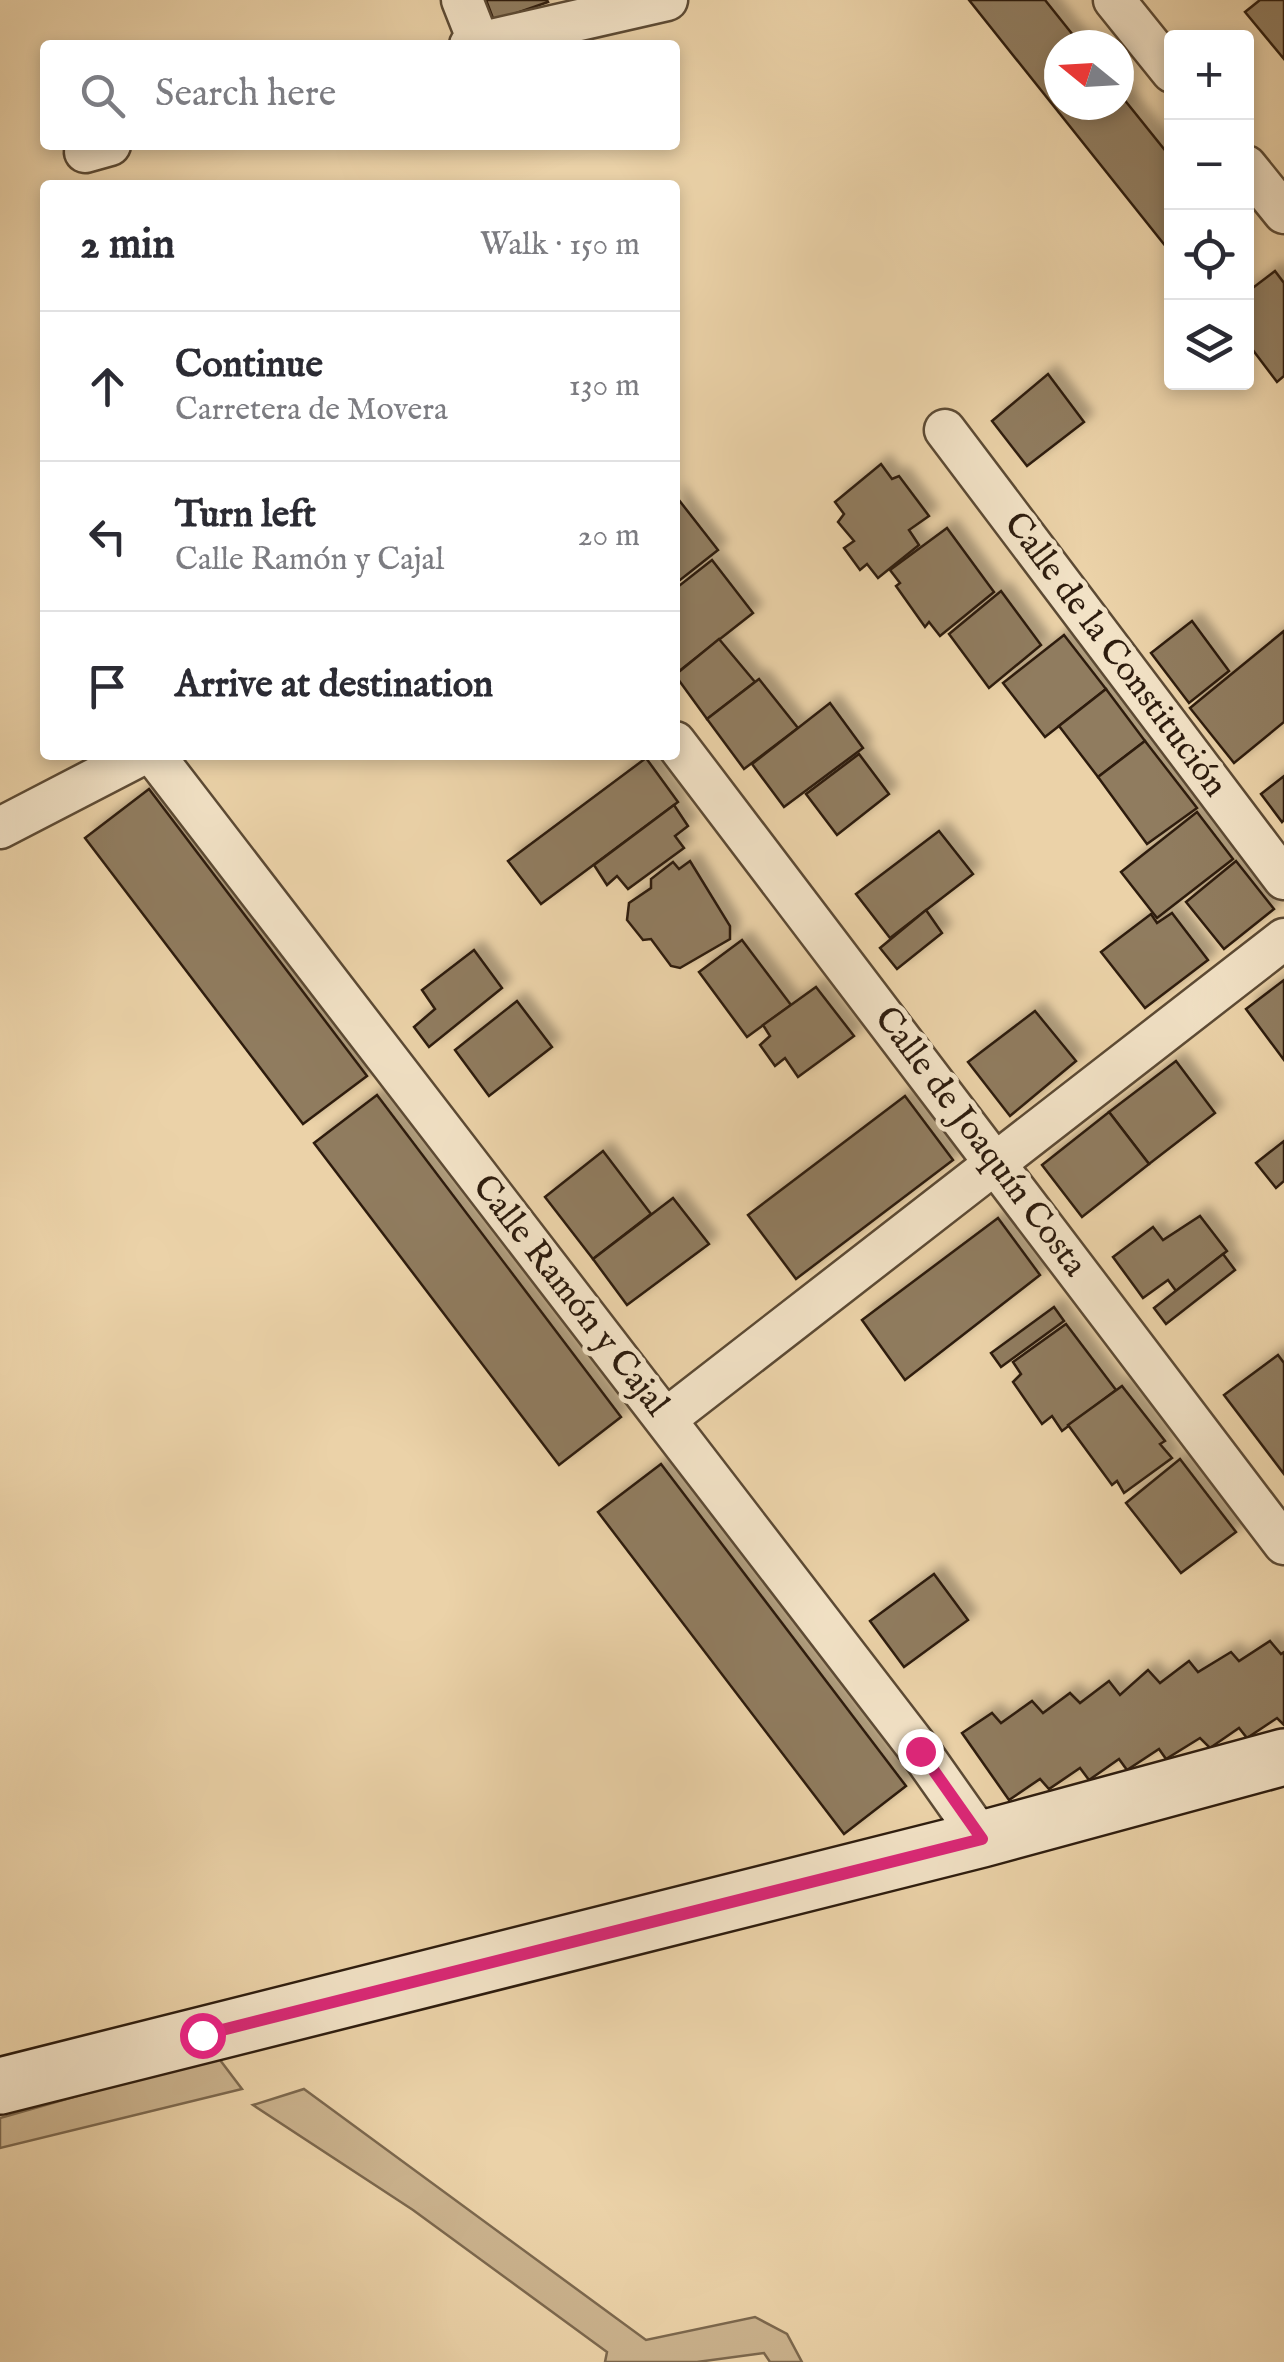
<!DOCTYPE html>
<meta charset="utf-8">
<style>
:root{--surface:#fff;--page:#f7f7f7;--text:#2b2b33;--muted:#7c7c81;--line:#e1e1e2}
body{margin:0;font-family:"IM FELL English",serif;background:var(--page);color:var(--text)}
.controls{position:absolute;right:30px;top:30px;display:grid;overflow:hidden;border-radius:10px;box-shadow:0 5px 15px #0003}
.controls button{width:90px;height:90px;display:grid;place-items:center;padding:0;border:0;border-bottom:2px solid var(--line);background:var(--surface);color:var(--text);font:50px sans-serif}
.compass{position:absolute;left:1044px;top:30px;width:90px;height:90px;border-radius:50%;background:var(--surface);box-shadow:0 5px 15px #0003;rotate:288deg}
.stop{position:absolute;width:30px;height:30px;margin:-22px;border:8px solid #db2777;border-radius:50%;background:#fff}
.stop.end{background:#db2777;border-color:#fff;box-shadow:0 2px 10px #0008}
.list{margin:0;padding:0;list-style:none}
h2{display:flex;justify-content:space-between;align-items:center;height:130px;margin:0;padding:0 40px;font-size:42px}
h2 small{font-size:32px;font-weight:400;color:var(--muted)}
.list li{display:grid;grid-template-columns:65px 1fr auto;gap:30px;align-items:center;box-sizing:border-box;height:150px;padding:0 40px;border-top:2px solid var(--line)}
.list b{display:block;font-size:38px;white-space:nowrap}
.list p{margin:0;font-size:32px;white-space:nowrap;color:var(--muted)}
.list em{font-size:32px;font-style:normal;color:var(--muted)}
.icon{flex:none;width:55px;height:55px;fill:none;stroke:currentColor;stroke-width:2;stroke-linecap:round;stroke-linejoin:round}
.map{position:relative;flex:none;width:1284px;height:2362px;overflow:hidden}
.search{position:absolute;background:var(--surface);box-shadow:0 5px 15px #0003;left:40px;top:40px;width:640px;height:110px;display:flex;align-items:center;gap:25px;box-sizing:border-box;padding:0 35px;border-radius:10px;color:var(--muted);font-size:38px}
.panel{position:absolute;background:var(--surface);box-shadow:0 5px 15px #0003;left:40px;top:180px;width:640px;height:580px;border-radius:10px}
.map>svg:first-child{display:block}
</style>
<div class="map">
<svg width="1284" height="2362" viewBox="0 0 1284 2362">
<defs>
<filter id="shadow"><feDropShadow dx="9" dy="-9" stdDeviation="5" flood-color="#0004"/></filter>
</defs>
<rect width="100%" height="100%" fill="#ebd2a8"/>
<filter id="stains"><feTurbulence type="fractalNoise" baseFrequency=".002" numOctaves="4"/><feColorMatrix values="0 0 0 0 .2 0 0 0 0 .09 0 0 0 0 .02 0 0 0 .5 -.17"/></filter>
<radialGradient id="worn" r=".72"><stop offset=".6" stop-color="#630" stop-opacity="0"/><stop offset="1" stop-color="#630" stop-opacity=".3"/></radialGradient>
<g fill="#cbb38e" stroke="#7c684e" stroke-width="2.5">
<polygon points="217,2056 242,2089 0,2148 0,2118"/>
<polygon points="304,2089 646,2340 755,2317 787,2334 802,2362 770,2362 764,2353 697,2362 605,2362 607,2352 413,2210 253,2105"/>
</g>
<g fill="#907b5e" stroke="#2d1c0e" stroke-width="2.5" filter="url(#shadow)">
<polygon points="486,0 547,0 548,2 494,21"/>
<polygon points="969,0 1045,0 1081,45 1059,45 1059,105 1119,105 1119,93 1172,159 1171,253"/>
<polygon points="1260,0 1284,0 1284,59 1245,12"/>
<polygon points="1275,271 1284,283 1284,376 1277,382 1246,341 1246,293"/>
<polygon points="1048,374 1084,422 1027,466 992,421"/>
<polygon points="881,464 892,479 899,476 929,516 909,530 919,545 878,578 867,564 860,570 844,548 854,541 838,522 844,514 835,502"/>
<polygon points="675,495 718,550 675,584"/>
<polygon points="947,528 994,592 940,636 929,622 925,627 896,586 900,583 890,570"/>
<polygon points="712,560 753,613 678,672 675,589"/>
<polygon points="1001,591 1041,645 989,688 949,634"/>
<polygon points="1192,621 1229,671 1189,703 1151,653"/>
<polygon points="1284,631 1284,722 1234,763 1190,708"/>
<polygon points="1064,635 1106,689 1045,737 1003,683"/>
<polygon points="719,639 755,682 707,719 675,675"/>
<polygon points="759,679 798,728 744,769 707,719"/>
<polygon points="1106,689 1145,741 1098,777 1059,726"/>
<polygon points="830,703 863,748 784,807 752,764"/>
<polygon points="1145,741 1197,808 1147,844 1098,777"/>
<polygon points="859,754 889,794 837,835 806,794"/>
<polygon points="646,758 678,802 541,904 508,861"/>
<polygon points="1284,776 1284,820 1282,822 1261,794"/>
<polygon points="149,789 367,1076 303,1124 85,838"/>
<polygon points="674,805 688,826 675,836 684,848 628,889 617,876 607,885 594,865"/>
<polygon points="1197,812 1233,859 1157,918 1121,872"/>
<polygon points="939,831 973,874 890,938 856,894"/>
<polygon points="690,861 730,926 730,939 680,968 671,966 651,939 643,940 627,920 629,903 651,888 651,879 673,862 679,869"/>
<polygon points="1236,861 1274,909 1224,949 1186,902"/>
<polygon points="926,910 942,933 897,969 880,948"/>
<polygon points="1172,913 1208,960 1145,1008 1101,952 1151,914 1157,923"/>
<polygon points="742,940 791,1005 747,1037 699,972"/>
<polygon points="474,950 502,988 429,1047 414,1027 435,1009 422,990"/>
<polygon points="1284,980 1284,1060 1246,1009"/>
<polygon points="816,987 854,1036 798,1077 785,1058 775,1066 760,1045 770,1036 763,1025"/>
<polygon points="517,1001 552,1047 489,1096 455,1050"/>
<polygon points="1035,1011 1076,1061 1010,1116 968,1062"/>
<polygon points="1176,1061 1215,1113 1149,1164 1109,1112"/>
<polygon points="377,1095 621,1417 559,1465 314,1143"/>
<polygon points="905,1096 953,1160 796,1279 748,1215"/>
<polygon points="1109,1112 1149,1164 1082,1217 1042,1165"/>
<polygon points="1284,1141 1284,1181 1276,1188 1256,1163"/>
<polygon points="603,1151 651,1214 593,1259 545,1197"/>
<polygon points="673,1198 709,1244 627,1305 593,1259"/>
<polygon points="1200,1216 1227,1251 1176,1291 1168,1280 1143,1298 1113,1257 1153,1227 1163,1240"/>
<polygon points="998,1218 1040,1275 905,1380 862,1320"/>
<polygon points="1223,1254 1235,1270 1166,1324 1154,1308"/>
<polygon points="1054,1307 1064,1321 1001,1367 991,1353"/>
<polygon points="1066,1324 1116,1390 1062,1431 1052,1416 1042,1424 1013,1382 1021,1374 1013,1362"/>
<polygon points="1278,1355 1284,1363 1284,1474 1224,1395"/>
<polygon points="1122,1386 1165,1441 1160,1444 1172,1458 1124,1493 1117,1481 1112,1485 1068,1425"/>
<polygon points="1180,1459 1236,1532 1181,1573 1126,1503"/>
<polygon points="661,1464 906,1786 844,1834 598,1512"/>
<polygon points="934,1574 968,1620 904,1667 870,1621"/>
<polygon points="1270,1641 1281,1654 1284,1652 1284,1725 1277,1718 1247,1738 1239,1728 1210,1748 1200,1738 1166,1759 1159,1749 1127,1770 1119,1759 1089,1780 1080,1768 1049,1789 1040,1779 1009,1800 962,1733 992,1713 1001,1723 1032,1701 1043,1713 1070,1693 1080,1703 1109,1681 1120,1695 1148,1670 1160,1683 1189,1661 1198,1672 1231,1652 1239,1661"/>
</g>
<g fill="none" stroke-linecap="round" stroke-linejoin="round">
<defs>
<g id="street">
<polyline points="462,0 479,43"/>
<polyline points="1114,0 1172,72"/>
<polyline points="470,45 667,0"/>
<polyline points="85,152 110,145"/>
<polyline points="1246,166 1284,213"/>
<polyline points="945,430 1284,879"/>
<polyline points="675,742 1284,1544"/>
<polyline points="154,755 920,1751 982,1839"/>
<polyline points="0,828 141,755"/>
<polyline points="666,1419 1284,939"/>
</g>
<polyline id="secondary" points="0,2086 982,1839 1284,1757"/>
</defs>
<use href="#street" stroke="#5c4a34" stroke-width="45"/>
<use href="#secondary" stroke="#2d1c0e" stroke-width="60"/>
<use href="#street" stroke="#f2e2c6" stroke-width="40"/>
<use href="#secondary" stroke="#f2e2c6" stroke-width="55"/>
</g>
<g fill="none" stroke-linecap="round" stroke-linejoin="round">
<polyline stroke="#db2777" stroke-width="12" points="202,2035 982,1839 920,1751"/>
</g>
<g text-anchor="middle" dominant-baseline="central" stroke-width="10" stroke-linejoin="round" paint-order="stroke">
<g font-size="35" fill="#2d1c0e" stroke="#f2e2c6">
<text transform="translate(1115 655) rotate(53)">Calle de la Constitución</text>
<text transform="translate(980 1142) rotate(53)">Calle de Joaquín Costa</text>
<text transform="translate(570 1296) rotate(52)">Calle Ramón y Cajal</text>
</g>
</g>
<rect width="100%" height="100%" filter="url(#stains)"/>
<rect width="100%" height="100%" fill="url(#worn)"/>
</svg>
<div class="controls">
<button>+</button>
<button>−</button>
<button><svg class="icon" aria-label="locate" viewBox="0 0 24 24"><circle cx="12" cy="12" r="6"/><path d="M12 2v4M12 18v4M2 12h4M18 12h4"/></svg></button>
<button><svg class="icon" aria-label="layers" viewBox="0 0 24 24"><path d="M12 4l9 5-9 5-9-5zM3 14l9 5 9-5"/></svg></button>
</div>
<svg class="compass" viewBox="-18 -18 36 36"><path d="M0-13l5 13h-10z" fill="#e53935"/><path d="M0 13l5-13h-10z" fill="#7c7c81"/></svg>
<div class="stop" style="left:202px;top:2035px"></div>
<div class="stop end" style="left:920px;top:1751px"></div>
<div class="search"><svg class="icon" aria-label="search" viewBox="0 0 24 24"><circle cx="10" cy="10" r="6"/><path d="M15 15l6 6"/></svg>Search here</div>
<section class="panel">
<h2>2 min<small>Walk · 150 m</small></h2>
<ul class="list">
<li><svg class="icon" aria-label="ahead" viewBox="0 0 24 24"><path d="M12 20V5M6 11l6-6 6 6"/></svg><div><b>Continue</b><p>Carretera de Movera</p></div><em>130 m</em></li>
<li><svg class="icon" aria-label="left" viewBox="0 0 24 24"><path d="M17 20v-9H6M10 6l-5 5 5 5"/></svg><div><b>Turn left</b><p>Calle Ramón y Cajal</p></div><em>20 m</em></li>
<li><svg class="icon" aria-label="arrive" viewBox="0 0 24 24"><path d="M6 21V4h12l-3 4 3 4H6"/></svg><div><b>Arrive at destination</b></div></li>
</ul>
</section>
</div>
